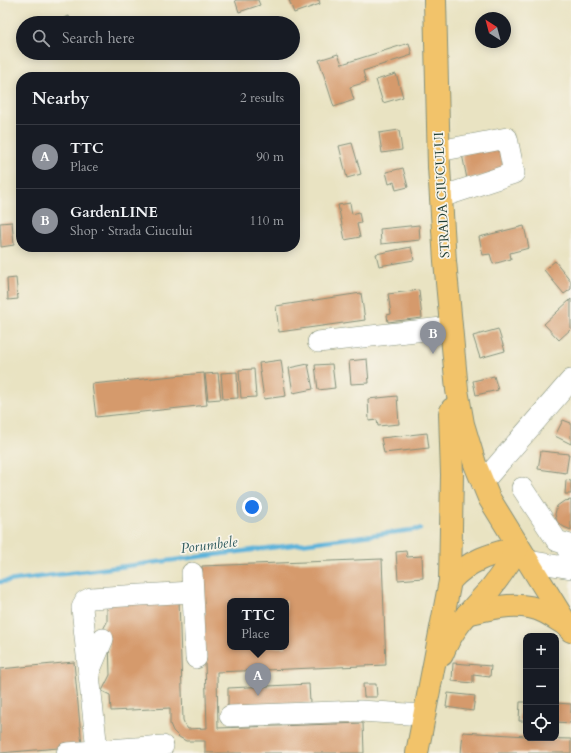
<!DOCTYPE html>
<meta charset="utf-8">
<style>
:root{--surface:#171b24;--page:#20242c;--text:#f1f3f6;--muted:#9ea1a6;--line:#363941;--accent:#8c9099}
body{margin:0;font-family:Cardo,serif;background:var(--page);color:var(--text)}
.controls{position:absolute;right:12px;bottom:12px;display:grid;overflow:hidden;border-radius:8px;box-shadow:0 2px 10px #0003}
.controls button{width:36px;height:36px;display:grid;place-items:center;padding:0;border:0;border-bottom:1px solid var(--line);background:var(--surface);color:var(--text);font:20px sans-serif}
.compass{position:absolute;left:475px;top:12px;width:36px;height:36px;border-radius:50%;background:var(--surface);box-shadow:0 2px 10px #0003;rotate:324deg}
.you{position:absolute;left:252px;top:507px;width:14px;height:14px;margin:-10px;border:3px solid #fff;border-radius:50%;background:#1a73e8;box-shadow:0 0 0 6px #1a73e833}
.badge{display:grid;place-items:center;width:26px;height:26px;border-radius:50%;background:var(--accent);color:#fff;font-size:13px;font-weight:700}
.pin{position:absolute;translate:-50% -33px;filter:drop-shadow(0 1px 2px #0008)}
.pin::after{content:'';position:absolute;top:21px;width:14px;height:12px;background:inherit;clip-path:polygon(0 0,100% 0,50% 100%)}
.popup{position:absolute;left:227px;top:598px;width:62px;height:52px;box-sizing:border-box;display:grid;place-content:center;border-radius:8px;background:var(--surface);filter:drop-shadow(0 1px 3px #0005);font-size:13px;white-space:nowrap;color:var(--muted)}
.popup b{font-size:15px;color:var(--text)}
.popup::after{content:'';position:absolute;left:50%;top:100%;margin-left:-8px;border:8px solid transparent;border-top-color:var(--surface)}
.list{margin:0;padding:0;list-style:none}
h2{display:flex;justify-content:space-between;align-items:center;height:52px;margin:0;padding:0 16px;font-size:17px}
h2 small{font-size:13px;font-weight:400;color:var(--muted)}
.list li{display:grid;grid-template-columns:26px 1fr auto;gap:12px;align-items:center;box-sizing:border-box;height:64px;padding:0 16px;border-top:1px solid var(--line)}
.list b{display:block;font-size:15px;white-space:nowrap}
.list p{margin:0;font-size:13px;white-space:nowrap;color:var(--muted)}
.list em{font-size:13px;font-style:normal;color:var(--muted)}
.icon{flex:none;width:22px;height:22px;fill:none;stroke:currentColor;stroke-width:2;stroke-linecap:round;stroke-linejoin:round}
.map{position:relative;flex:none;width:571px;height:753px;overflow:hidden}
.search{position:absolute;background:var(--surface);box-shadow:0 2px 10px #0003;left:16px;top:16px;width:284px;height:44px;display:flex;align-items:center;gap:10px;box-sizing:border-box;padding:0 14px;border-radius:22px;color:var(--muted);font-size:15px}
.panel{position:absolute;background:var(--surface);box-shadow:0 2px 10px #0003;left:16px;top:72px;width:284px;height:180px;border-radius:16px}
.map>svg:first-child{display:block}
</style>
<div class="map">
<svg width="571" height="753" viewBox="0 0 571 753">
<rect width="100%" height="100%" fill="#f7f3e8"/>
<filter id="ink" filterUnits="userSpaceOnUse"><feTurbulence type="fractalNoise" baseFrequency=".025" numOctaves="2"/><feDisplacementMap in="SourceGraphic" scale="8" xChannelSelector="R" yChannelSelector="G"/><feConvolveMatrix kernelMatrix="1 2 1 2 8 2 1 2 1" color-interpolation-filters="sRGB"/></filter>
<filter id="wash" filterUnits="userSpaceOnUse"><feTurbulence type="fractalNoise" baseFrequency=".012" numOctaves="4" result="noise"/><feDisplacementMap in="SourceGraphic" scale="16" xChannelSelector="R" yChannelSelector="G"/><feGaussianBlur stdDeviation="0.9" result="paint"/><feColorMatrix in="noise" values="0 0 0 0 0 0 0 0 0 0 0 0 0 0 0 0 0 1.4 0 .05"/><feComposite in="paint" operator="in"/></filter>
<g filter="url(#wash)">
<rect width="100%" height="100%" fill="#e9e3c2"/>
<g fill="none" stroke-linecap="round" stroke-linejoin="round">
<polyline stroke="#5db3da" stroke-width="4.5" points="0,582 420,529"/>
</g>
<g id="blocks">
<g fill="#d59a6c" fill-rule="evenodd">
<polygon points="235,0 258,0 260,5 239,12"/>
<polygon points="289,0 319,0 320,4 294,13"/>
<polygon points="69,16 72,23 53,23"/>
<polygon points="409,43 412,55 363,71 366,82 350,87 354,100 334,107 319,60 338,54 342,64"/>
<polygon points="396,74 403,97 383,103 376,80"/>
<polygon points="399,130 402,150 382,153 379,133"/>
<polygon points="352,143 361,174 347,178 339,146"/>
<polygon points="500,147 505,172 467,179 462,154"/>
<polygon points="403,168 408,187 396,190 394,182 389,184 386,172"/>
<polygon points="350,203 352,214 359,212 361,223 357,224 360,237 345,240 338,205"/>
<polygon points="12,222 14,245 1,247 0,223"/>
<polygon points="419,225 420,240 381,244 380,229"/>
<polygon points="524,226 529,248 510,253 511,259 493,264 490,254 483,255 479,237"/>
<polygon points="411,247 414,260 379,266 376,254"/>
<polygon points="555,261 571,281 571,289 564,294 544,270"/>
<polygon points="16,278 18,299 8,300 7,279"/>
<polygon points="419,290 422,318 388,322 387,315 391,314 388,294"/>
<polygon points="361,293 365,320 279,332 276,306"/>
<polygon points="571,299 571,329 559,340 544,324"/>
<polygon points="498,329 505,351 480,358 473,336"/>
<polygon points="367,359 369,383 351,384 349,361"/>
<polygon points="281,360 286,396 264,399 259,363"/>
<polygon points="308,364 313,389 293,393 289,368"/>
<polygon points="332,364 335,388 318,390 315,365"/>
<polygon points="254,369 256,397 241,398 239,370"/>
<polygon points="237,372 238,398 223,399 221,373"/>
<polygon points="204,373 207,405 96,417 92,384"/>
<polygon points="218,373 221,399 208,400 205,374"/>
<polygon points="494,376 498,390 476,395 473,381"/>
<polygon points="397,396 399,424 378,426 377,420 369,421 368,399"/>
<polygon points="563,420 571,423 571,444 555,436"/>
<polygon points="427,433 429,448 384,453 381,438"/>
<polygon points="541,451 569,454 566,473 538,469"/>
<polygon points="566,480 571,481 571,494 565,494"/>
<polygon points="571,500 571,530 564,527 557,522 555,514 557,506 564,501"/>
<polygon points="406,551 407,557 422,556 423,578 398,580 396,552"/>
<path d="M382,559L386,665L217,672L218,728L363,723L364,753H205V741H186L179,737L173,731L170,724V708L111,711L110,695L102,691L110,675L109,641L99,637L107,622V603L179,599L183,720L185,725L188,729L207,728L202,566ZM230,601H286V647H230Z"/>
<polygon points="74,662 82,746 0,753 0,669"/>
<polygon points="453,663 491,666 490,677 473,675 473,683 452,681"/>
<polygon points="309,684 310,703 228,706 228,688"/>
<polygon points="363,684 376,684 377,697 364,697"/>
<polygon points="448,693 475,696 473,711 446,707"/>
<polygon points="520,702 526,702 526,721 519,721"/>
<polygon points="556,703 571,704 571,723 556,722"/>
<polygon points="463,732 526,736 526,738 571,739 571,753 461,753"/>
</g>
</g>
</g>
<g filter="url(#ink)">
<use href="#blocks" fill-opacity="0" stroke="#84907b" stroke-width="1"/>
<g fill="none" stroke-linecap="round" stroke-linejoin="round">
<defs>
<g id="minor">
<polyline points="439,151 507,138 514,173 441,197"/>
<polyline points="318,342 451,327"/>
<polyline points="482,483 571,380"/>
<polyline points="522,488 557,541 570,545 568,567"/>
<polyline points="528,561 571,568"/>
<polyline points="192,573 196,658"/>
<polyline points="89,672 103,639"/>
<polyline points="230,716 360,711 423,715"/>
<polyline points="97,750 82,608 85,601 91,598 192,592"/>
<polyline points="67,753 163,746"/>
</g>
<g id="major">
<polyline points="435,0 439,167 445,261 457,390 463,424 475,464 489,498 571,631"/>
<path d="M450,581C469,560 491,554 518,547"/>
<path d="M467,614C492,608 520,600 544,612C552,616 559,621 566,625"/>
<path d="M442,655C452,628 472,609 491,588C501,575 511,561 518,547"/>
<polyline points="417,753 450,581 452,475 450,413 452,409"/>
</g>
</defs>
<use href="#minor" stroke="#84907b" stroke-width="22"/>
<use href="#major" stroke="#84907b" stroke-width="24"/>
<use href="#minor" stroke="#fff" stroke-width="21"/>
<use href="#major" stroke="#f2c36a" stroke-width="22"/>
</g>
</g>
<g text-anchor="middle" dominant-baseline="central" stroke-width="3.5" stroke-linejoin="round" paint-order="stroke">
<g font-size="13" fill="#1f3d34" stroke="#f7f3e8">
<text transform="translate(442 195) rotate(-93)">STRADA CIUCULUI</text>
</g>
<g font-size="14" font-style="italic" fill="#2e5a5e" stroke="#f7f3e8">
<text transform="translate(209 545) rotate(-7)">Porumbele</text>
</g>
</g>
</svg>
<div class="controls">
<button>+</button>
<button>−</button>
<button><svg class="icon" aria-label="locate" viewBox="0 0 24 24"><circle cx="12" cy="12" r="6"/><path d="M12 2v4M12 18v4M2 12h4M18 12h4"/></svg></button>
</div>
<svg class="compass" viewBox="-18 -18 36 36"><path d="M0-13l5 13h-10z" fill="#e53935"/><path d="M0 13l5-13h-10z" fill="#9ea1a6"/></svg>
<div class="you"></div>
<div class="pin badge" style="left:258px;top:696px">A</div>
<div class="popup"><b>TTC</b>Place</div>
<div class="pin badge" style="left:433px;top:354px">B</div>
<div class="search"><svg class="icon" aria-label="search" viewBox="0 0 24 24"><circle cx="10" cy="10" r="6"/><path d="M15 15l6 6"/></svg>Search here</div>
<section class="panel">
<h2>Nearby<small>2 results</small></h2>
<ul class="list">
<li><span class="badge">A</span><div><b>TTC</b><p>Place</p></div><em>90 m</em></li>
<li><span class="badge">B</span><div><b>GardenLINE</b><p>Shop · Strada Ciucului</p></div><em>110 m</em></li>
</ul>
</section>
</div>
